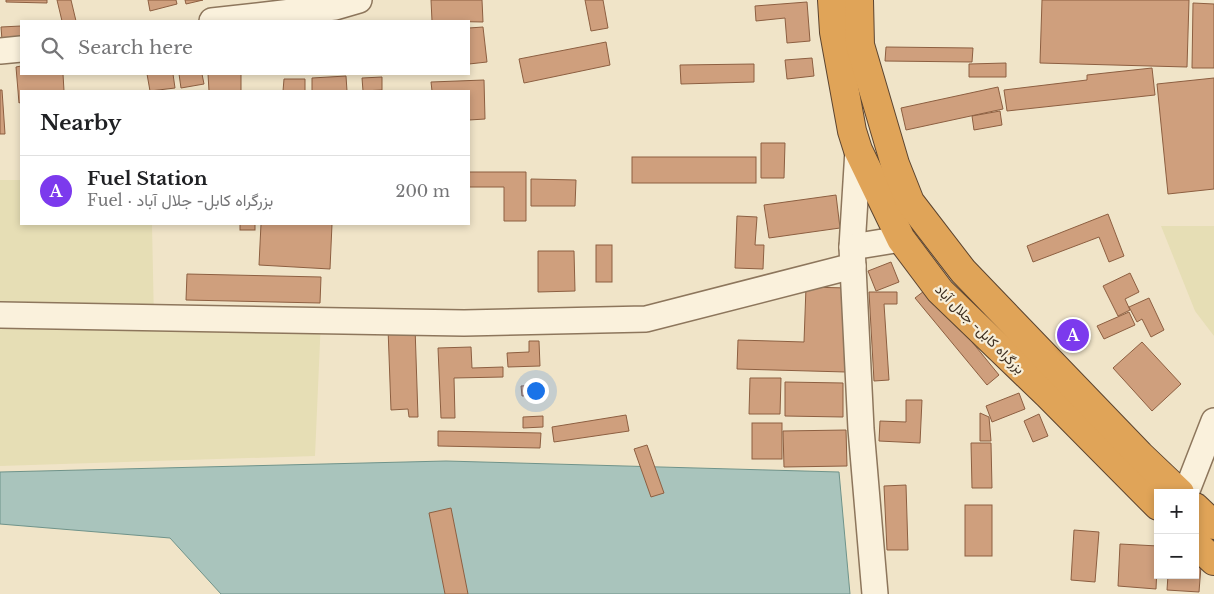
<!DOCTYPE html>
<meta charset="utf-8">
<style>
:root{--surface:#fff;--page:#f2f2f2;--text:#202124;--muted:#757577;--line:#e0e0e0;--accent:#7c3aed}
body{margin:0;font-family:"Libre Baskerville",Vazirmatn,serif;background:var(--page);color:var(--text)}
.controls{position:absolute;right:15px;bottom:15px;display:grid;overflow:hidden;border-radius:0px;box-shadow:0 2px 8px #0003}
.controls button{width:45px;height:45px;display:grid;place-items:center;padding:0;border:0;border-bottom:1px solid var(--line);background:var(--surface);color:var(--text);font:25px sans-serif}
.you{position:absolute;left:535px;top:390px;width:18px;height:18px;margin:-12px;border:4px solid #fff;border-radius:50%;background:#1a73e8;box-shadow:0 0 0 8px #1a73e833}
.badge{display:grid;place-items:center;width:32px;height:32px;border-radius:50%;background:var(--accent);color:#fff;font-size:16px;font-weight:700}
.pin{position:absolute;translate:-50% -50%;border:2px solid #fff;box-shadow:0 1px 5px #0006}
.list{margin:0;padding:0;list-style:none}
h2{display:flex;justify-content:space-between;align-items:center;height:65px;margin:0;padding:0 20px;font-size:21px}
h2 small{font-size:16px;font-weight:400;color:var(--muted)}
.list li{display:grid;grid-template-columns:32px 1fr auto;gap:15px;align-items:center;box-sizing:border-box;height:70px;padding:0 20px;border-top:1px solid var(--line)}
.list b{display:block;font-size:19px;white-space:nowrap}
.list p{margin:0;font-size:16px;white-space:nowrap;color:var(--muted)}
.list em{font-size:16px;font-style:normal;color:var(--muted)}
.icon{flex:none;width:28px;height:28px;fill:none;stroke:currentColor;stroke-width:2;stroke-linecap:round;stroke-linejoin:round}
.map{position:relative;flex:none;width:1214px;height:594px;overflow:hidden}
.search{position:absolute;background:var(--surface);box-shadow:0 2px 8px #0003;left:20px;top:20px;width:450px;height:55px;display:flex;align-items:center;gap:12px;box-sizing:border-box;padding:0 18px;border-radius:0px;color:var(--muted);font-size:19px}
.panel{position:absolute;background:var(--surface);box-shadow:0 2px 8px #0003;left:20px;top:90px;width:450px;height:135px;border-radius:0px}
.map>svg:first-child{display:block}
</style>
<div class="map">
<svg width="1214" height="594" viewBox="0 0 1214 594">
<rect width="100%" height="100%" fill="#f0e4c8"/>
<g fill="#e6deb5">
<polygon points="0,180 21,180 21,224 152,224 154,322 321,319 315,456 0,466"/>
<polygon points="1161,226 1214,226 1214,336 1195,311"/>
</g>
<polygon fill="#a9c4bc" stroke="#6f938a" points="446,461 839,472 850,594 221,594 170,538 0,524 0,472"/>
<g fill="#cf9f7d" stroke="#8d5f41">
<polygon points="6,0 47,0 47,3 6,2"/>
<polygon points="57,0 71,0 76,21 62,21"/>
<polygon points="148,0 176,0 177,4 150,11"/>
<polygon points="185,0 203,0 186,4"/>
<polygon points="431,0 482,0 483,22 432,21"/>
<polygon points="585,0 603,0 608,28 591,31"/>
<polygon points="1042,0 1189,0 1187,67 1040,63"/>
<polygon points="807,2 810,41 787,43 785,18 756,21 755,6"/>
<polygon points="1193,3 1214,4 1214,68 1192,68"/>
<polygon points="21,26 21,38 2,40 1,27"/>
<polygon points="483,27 487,62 469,64 469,28"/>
<polygon points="606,42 610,65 524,83 519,59"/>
<polygon points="886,47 973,48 972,62 885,61"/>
<polygon points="812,58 814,76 787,79 785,60"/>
<polygon points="1006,63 1006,77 969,77 969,64"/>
<polygon points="754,64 754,82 681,84 680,65"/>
<polygon points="21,66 21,74 63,74 64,91 21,91 21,102 19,103 16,67"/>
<polygon points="1152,68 1155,95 1007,111 1004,90 1087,80 1087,75"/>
<polygon points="147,74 173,74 175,88 150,91"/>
<polygon points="179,74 202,74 204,84 181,88"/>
<polygon points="208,74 241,74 241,91 209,91"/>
<polygon points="346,76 347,91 312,91 312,78"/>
<polygon points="382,77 382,90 363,91 362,78"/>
<polygon points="1214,78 1214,189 1168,194 1157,84"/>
<polygon points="284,79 305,79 305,91 283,91"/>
<polygon points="484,80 485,119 469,120 469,91 432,91 431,82"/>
<polygon points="998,87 1003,109 906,130 901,108"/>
<polygon points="0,90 2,90 5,134 0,134"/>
<polygon points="1000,111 1002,125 974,130 972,116"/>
<polygon points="761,143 785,143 784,178 761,178"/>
<rect x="632" y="157" width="124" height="26"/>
<polygon points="469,172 526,172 526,221 504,221 504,187 469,187"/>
<polygon points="531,179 576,180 575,206 531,206"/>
<polygon points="836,195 840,228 769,238 764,205"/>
<polygon points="1108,214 1124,256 1109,262 1099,237 1033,262 1027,246"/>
<polygon points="737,216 757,217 755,245 764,245 763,269 735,268"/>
<rect x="240" y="224" width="15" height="6"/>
<polygon points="261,224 332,224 330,269 259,265"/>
<rect x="596" y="245" width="16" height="37"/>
<polygon points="538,251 574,251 575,291 538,292"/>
<polygon points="891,262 899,282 876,291 868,271"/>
<polygon points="1130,273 1139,292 1125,299 1130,310 1118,316 1103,286"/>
<polygon points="187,274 321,277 320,303 186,300"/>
<polygon points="806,287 848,288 846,372 737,369 738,340 804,342"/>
<polygon points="928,288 999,375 987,385 915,298"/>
<polygon points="869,292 897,292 897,304 884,304 889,380 874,381"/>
<polygon points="1149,298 1164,330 1151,337 1142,319 1137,322 1129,307"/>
<polygon points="1129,312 1135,325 1104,339 1097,326"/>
<polygon points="415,327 418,417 409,417 408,409 391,410 388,328"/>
<polygon points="529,341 539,341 540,366 508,367 507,353 529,352"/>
<polygon points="1142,342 1181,384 1152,411 1113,368"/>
<polygon points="471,347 472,368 503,367 503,377 454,378 455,418 441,418 438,348"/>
<polygon points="750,378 781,378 780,414 749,414"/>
<polygon points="785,382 843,383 843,417 785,416"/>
<polygon points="539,385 540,395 522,396 521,386"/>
<polygon points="1019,393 1025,409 992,422 986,406"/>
<polygon points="906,400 922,400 920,443 879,441 880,421 906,422"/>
<polygon points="980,413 989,417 991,441 980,441"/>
<polygon points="1039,414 1048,436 1033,442 1024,421"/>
<polygon points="626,415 629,431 554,442 552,427"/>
<polygon points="543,416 543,427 523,428 523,417"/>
<rect x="752" y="423" width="30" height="36"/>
<polygon points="846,430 847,466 784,467 783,431"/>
<polygon points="438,431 541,433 540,448 438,446"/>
<polygon points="971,443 991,443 992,488 972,488"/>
<polygon points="647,445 664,493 651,497 634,449"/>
<polygon points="906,485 908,550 887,550 884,486"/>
<rect x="965" y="505" width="27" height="51"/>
<polygon points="451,508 468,594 445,594 429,513"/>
<polygon points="1074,530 1099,532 1095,582 1071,580"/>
<polygon points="1120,544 1158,546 1156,589 1118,586"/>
<polygon points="1195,566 1201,566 1199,592 1167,590 1168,575 1195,575"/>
</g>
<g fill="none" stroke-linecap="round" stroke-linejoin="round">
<defs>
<g id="minor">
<polyline points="212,21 335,7 359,0"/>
<polyline points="0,51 21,49"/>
<polyline points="858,150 852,247 861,429 875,594"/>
<polyline points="852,247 901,239"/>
<polyline points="0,315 464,323 646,319 853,266"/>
<polyline points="1186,493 1214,421"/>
</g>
<g id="highway">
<polyline points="832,0 834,32 852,131 858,150 901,239 940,291 1048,395 1158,506"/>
<polyline points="859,0 860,45 895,164 910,202 963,271 1140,455 1180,493"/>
<polyline points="1195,507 1214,525"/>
<polyline points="1195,543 1214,561"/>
</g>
</defs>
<use href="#minor" stroke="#8d765c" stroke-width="28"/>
<use href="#highway" stroke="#5b4430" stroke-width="30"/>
<use href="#minor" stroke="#faf1dc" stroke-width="25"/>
<use href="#highway" stroke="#e0a458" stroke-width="28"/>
</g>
<g text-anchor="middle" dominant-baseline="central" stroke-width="4.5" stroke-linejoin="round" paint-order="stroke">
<g font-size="14" fill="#3d2e20" stroke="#f7eed8">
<text transform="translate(980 329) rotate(45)">بزرگراه کابل- جلال آباد</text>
</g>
</g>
</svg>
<div class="controls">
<button>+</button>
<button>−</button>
</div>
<div class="you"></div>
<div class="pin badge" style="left:1073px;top:335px">A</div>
<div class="search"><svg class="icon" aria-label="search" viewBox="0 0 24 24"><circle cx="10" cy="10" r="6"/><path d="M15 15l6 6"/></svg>Search here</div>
<section class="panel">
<h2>Nearby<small></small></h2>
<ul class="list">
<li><span class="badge">A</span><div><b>Fuel Station</b><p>Fuel · بزرگراه کابل- جلال آباد</p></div><em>200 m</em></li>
</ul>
</section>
</div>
